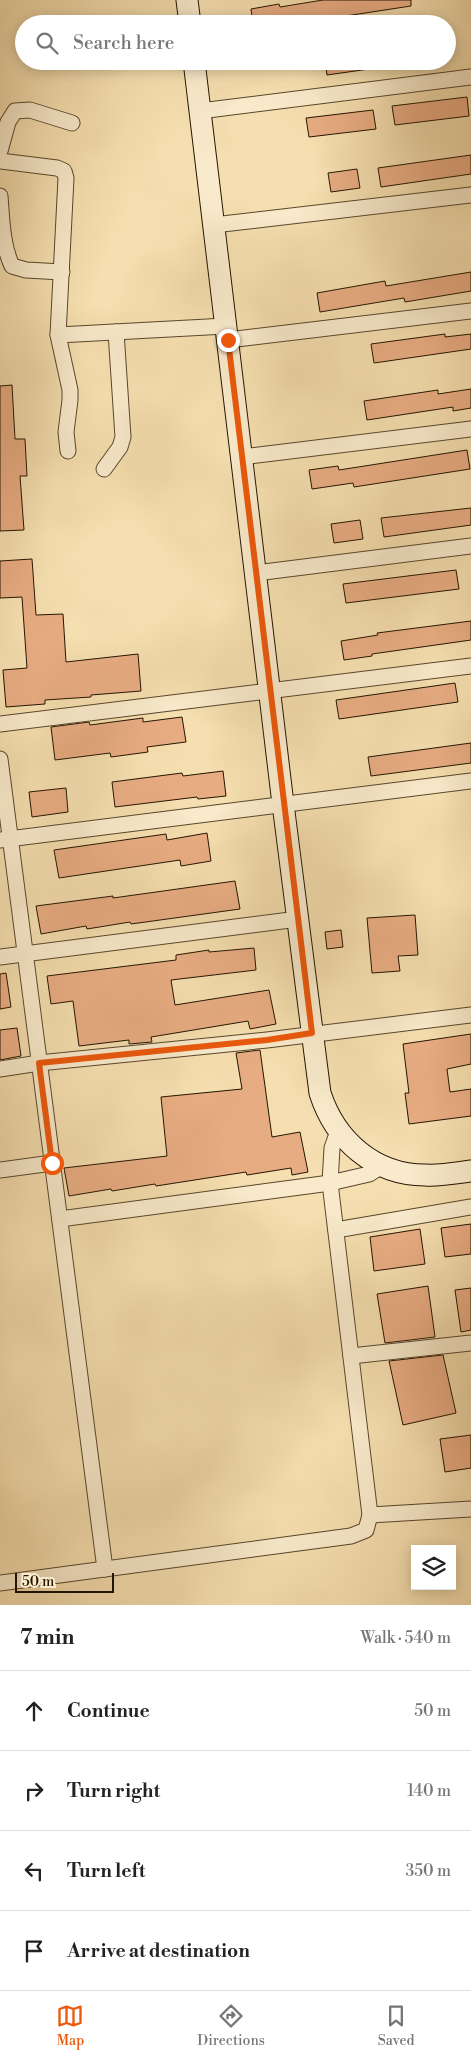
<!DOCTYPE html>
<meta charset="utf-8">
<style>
:root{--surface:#fff;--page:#f2f2f2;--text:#222;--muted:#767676;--line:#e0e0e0;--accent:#ea580c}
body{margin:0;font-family:"Libre Bodoni",serif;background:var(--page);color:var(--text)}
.controls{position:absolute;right:15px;bottom:15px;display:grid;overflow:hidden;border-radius:0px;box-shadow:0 2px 12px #0003}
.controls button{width:45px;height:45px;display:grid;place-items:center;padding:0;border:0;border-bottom:1px solid var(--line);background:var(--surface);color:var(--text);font:25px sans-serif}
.scale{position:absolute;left:15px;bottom:12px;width:99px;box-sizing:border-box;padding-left:5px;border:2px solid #241501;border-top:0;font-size:14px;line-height:18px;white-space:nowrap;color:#241501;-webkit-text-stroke:4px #f8eacb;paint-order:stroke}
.stop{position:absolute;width:15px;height:15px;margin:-11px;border:4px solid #ea580c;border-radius:50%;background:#fff}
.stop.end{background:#ea580c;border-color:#fff;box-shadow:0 1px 5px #0008}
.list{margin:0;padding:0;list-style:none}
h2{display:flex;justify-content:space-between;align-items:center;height:65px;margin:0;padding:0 20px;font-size:21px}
h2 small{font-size:16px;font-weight:400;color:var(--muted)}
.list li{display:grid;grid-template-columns:32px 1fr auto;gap:15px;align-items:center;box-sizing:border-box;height:80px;padding:0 20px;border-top:1px solid var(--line)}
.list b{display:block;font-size:19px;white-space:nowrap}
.list em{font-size:16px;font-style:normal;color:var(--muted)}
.icon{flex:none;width:28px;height:28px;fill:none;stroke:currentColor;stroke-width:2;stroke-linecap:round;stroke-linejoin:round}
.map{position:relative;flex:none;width:471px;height:1605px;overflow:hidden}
.search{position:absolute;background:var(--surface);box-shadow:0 2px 12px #0003;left:15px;right:15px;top:15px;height:55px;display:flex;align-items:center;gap:12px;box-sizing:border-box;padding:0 18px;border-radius:28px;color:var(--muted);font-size:19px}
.sheet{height:385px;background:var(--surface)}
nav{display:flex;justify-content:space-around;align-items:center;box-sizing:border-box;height:70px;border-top:1px solid var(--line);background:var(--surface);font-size:14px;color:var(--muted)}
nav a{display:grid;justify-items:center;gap:2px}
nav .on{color:var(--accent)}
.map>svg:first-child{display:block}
</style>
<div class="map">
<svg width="471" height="1605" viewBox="0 0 471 1605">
<rect width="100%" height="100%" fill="#f5deaf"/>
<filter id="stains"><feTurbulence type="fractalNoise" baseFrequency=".004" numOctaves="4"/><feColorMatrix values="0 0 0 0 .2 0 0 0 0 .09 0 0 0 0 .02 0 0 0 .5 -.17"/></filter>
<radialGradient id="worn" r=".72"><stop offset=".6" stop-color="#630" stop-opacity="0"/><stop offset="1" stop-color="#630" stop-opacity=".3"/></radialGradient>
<g fill="#e8ac82" stroke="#241501">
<polygon points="323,0 411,0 411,6 300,23 300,20 278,24 253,24 251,9 279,4 280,7"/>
<polygon points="325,61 375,61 376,68 327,75"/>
<polygon points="467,97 469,116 395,125 392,106"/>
<polygon points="373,110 376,129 309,137 306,118"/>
<polygon points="471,155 471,174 381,187 378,168"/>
<polygon points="357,169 360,188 331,192 328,173"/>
<polygon points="471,272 471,291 405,302 404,298 320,312 317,293 385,281 386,286"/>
<polygon points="445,334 445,337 471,334 471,349 374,363 371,344"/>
<polygon points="12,385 15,439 25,439 27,476 20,476 24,530 0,531 0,386"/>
<polygon points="471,389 471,408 453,411 453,407 367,420 364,401 438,390 438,394"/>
<polygon points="467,450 470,469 354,487 353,483 312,489 309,470 338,466 339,470"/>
<polygon points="471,508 471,525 384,537 381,518"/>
<polygon points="360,520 363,539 334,543 331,524"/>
<polygon points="32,559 36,615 63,614 66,662 138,654 141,691 91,695 91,697 45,700 45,704 6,707 3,670 27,668 22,597 0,598 0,561"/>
<polygon points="456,570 459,589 346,603 343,584"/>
<polygon points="471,621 471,640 372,654 372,656 344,660 341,641 378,635 377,633"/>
<polygon points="455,683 458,702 339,719 336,700"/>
<polygon points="182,717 186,742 147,747 148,752 111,757 110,753 55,760 51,727 89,722 90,725 143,718 143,722"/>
<polygon points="471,743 471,763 371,776 368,757"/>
<polygon points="223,771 226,796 198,799 197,797 115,807 112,782 182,773 183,776"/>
<polygon points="66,788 68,812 32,817 29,792"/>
<polygon points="207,833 211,861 181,866 180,860 59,878 54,850 166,834 167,840"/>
<polygon points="235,881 240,909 131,924 130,922 87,929 86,926 41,934 36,906 113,896 113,898"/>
<polygon points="415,915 418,955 398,956 400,971 372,973 367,918"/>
<polygon points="341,930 343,947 327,949 325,932"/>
<polygon points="254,948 256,970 171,980 175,1005 269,990 276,1024 250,1029 248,1021 151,1037 152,1042 129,1044 129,1040 79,1046 73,1001 51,1004 47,976 176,960 176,955 209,950 209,952"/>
<polygon points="6,973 11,1007 0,1009 0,974"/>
<polygon points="17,1028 21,1056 0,1060 0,1030"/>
<polygon points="471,1034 471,1064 447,1069 450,1092 471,1089 471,1116 409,1124 405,1093 409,1093 403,1044"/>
<polygon points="260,1050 272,1137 300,1132 308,1172 292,1175 291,1168 247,1175 246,1172 156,1186 155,1184 112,1191 111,1189 69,1196 64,1168 167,1156 161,1097 242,1089 236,1053"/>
<polygon points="471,1224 471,1254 445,1257 441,1228"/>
<polygon points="420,1229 425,1264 374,1271 370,1237"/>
<polygon points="428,1286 435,1337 385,1343 377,1294"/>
<polygon points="471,1288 471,1330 461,1332 455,1290"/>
<polygon points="443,1355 456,1413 403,1425 389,1361"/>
<polygon points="471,1435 471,1468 445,1472 440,1439"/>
</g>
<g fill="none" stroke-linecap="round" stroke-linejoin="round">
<defs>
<g id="street">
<polyline points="200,111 471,77"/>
<polyline points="0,151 8,122 15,111 30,110 72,123"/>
<polyline points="0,161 57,168 64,171 66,178 58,335 70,390 70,400 66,432 68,451"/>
<path d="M0,196C2,220 2,244 12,266L26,270L62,272"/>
<polyline points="214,225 471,195"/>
<polyline points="58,335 226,326"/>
<polyline points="228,340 471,311"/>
<polyline points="242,457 471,429"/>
<polyline points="104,469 120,447 123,437 116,332"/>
<polyline points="256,573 471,546"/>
<polyline points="0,724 471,666"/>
<polyline points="0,759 105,1569"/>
<polyline points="0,840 471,781"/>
<polyline points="0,957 298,919"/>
<polyline points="0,1069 39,1063 267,1040 471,1015"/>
<polyline points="0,1170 52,1163"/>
<polyline points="60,1219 330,1183 369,1174 382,1166"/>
<polyline points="336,1230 471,1207"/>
<polyline points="351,1356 471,1343"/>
<polyline points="370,1515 471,1509"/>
<polyline points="0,1583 351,1536 366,1530 370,1515 330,1183 332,1148 338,1131"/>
</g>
<g id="secondary">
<polyline points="187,0 190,24"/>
<path d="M194,61L283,804L320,1093C335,1140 374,1175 425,1175C440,1176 456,1173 471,1171"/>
</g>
</defs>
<use href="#street" stroke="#58472c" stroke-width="17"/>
<use href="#secondary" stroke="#241501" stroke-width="23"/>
<use href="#street" stroke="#f8eacb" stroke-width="15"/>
<use href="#secondary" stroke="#f8eacb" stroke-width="21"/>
</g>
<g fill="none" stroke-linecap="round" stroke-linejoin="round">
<polyline stroke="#ea580c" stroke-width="6" points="52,1163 39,1063 267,1040 312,1033 228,340"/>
</g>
<rect width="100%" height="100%" filter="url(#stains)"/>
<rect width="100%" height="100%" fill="url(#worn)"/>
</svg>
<div class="controls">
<button><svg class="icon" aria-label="layers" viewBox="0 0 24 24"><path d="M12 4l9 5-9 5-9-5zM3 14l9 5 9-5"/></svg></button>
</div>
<div class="scale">50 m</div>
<div class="stop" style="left:52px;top:1163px"></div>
<div class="stop end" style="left:228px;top:340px"></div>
<div class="search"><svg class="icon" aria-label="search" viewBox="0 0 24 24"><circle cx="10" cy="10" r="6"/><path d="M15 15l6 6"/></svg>Search here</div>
</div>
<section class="sheet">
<h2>7 min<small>Walk · 540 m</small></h2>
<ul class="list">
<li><svg class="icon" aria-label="ahead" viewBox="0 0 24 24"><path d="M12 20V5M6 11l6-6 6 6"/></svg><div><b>Continue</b></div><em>50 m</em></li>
<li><svg class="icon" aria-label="right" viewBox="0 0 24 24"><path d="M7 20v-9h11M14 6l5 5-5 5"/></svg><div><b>Turn right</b></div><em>140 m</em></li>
<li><svg class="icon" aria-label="left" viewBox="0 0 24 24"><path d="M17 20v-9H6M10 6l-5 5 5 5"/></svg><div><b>Turn left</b></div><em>350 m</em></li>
<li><svg class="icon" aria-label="arrive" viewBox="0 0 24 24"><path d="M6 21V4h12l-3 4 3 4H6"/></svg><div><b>Arrive at destination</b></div></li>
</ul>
</section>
<nav>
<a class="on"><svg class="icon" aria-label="map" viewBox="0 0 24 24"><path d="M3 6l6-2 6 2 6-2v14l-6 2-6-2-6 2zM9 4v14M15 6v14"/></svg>Map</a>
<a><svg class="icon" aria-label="directions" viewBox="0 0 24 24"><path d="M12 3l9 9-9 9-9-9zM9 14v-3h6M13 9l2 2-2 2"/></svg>Directions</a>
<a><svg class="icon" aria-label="saved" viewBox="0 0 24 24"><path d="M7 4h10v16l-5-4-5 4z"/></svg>Saved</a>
</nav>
